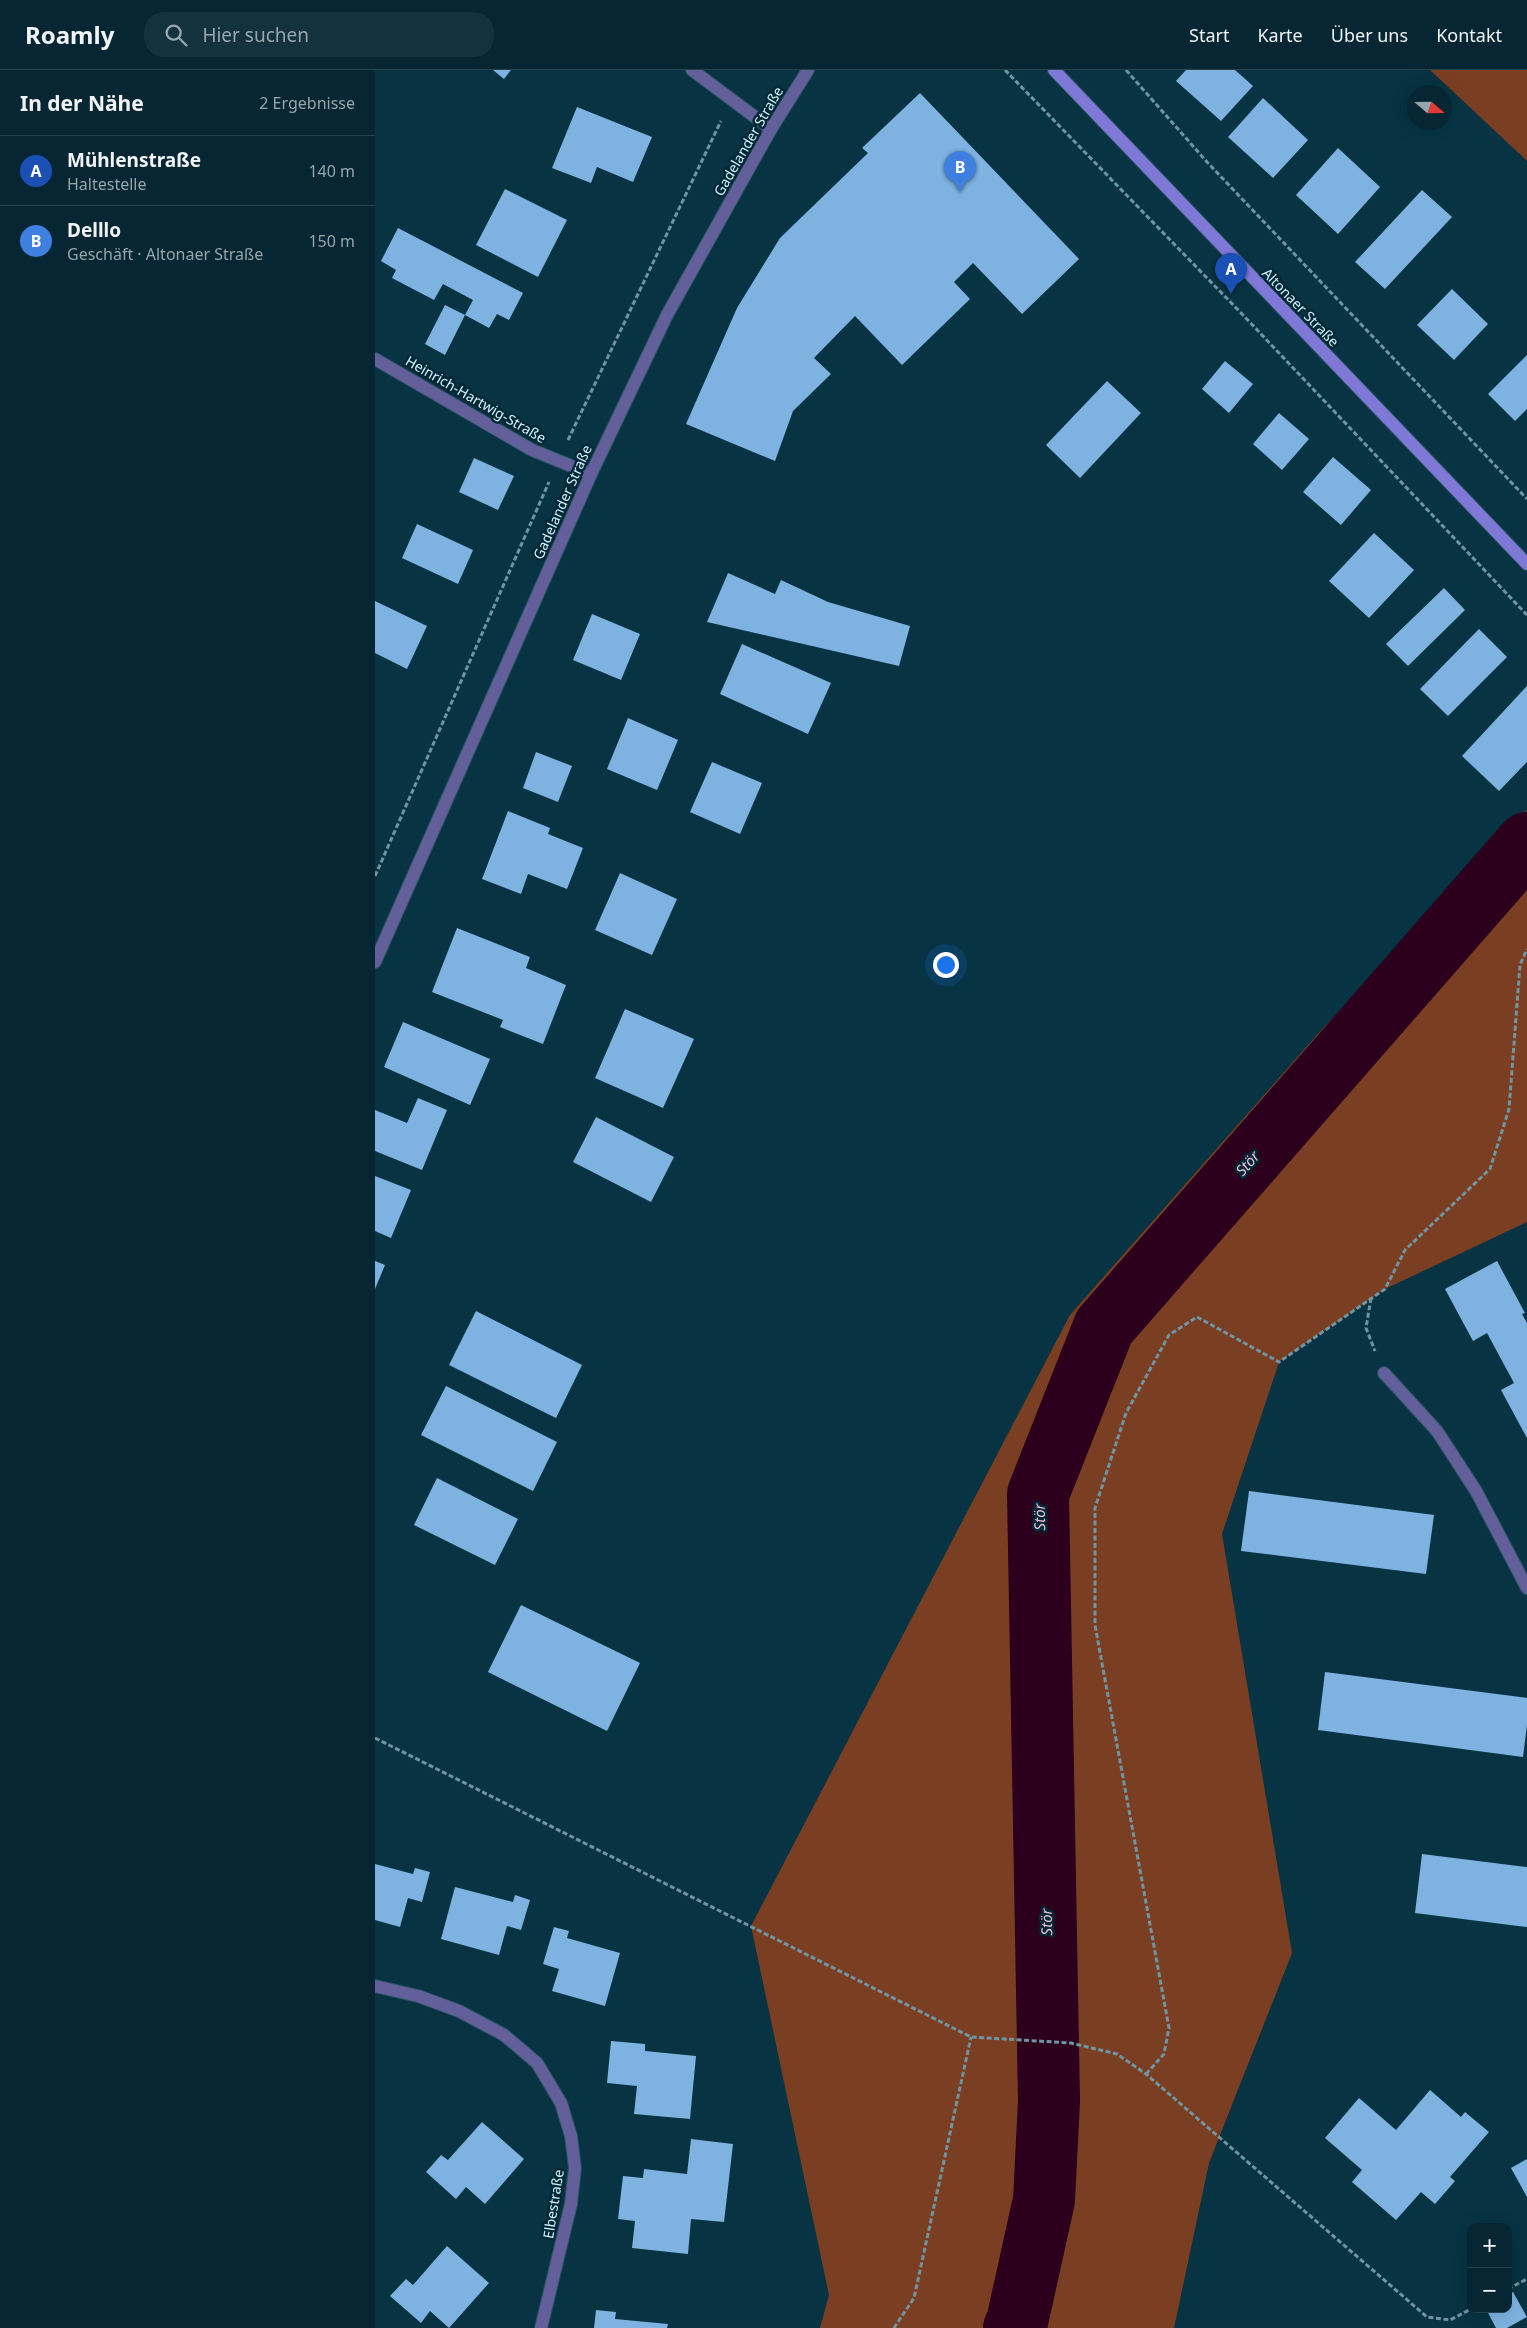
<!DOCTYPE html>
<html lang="de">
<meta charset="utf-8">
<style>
:root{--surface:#052632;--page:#13323e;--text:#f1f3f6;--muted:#97a5ac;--line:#26434d;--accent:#0b8043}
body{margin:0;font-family:"Noto Sans",sans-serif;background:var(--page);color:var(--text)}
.controls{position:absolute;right:15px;bottom:15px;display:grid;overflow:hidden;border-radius:10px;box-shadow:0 5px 20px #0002}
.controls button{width:45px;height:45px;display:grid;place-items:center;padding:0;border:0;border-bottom:1px solid var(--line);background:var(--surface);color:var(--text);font:25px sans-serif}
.compass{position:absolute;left:1032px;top:15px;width:45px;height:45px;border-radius:50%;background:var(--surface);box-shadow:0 5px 20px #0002;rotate:110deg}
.you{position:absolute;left:570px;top:894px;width:18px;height:18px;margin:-12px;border:4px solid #fff;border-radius:50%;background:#1a73e8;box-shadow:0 0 0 8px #1a73e833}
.badge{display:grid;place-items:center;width:32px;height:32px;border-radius:50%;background:var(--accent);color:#fff;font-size:16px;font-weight:700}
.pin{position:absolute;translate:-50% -41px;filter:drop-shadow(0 1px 2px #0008)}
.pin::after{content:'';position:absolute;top:26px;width:18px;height:15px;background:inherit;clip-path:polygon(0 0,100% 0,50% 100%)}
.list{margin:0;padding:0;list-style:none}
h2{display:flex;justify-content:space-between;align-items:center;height:65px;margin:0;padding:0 20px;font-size:21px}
h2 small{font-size:16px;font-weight:400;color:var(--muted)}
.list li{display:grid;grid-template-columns:32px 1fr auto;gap:15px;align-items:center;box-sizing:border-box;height:70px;padding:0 20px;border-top:1px solid var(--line)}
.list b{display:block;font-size:19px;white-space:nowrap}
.list p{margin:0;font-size:16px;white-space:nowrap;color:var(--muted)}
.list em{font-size:16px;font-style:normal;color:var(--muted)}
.icon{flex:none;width:28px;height:28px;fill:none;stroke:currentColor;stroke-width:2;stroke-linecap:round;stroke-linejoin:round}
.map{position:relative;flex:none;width:1152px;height:2258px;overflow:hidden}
header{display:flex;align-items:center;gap:30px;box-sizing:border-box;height:70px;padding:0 25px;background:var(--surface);border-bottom:1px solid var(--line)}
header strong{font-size:24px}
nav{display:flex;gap:28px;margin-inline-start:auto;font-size:18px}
.search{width:350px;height:45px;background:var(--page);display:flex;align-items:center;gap:12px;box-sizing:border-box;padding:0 18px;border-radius:20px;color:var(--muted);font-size:19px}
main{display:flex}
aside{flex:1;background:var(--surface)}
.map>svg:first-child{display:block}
</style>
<header>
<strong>Roamly</strong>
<div class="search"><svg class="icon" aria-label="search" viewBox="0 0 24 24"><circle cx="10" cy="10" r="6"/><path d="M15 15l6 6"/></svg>Hier suchen</div>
<nav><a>Start</a><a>Karte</a><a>Über uns</a><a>Kontakt</a></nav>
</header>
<main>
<aside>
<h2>In der Nähe<small>2 Ergebnisse</small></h2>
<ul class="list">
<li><span class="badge" style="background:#1a4fb4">A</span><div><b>Mühlenstraße</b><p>Haltestelle</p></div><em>140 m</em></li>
<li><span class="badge" style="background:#3f7fe0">B</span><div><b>Delllo</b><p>Geschäft · Altonaer Straße</p></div><em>150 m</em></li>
</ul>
</aside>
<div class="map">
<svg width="1152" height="2258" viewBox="0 0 1152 2258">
<rect width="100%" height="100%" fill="#073342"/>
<g fill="#7a3f23">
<polygon points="1055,0 1152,0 1152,91"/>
<polygon points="1152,740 1152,1152 1010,1219 904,1292 847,1464 917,1883 834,2093 799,2258 445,2258 454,2225 376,1856 695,1245 941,966"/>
</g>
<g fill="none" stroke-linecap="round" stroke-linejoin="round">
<polyline stroke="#2c001d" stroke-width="62" points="639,2258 642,2252 669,2130 674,2031 663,1424 729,1257 1152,773"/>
</g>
<g fill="#7eb3e1">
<polygon points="118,0 136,0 129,9"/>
<polygon points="811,0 860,0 878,16 846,51 801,11"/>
<polygon points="545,23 704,189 647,244 598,193 579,212 595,229 527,295 480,246 439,288 456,304 418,341 400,391 311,354 362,238 405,168 493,83 487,78"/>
<polygon points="888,28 933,70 898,108 853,67"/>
<polygon points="202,37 277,67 258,112 222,97 216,113 177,98"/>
<polygon points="963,78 1005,117 963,164 921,125"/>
<polygon points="130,119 192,150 163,207 101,175"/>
<polygon points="1047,120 1077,147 1010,219 980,192"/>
<polygon points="23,158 148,223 134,250 122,244 114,258 90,245 98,230 68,214 59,230 17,208 21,200 6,191"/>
<polygon points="1077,219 1113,254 1079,290 1042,255"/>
<polygon points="70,235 90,245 70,285 50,274"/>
<polygon points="1152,285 1152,339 1140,351 1113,324"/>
<polygon points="850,291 878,314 854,343 827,319"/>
<polygon points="732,311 766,343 705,408 671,375"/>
<polygon points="904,343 934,369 907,400 878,374"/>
<polygon points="958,387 996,420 966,455 928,422"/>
<polygon points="99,388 139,406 123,440 84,422"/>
<polygon points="42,454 98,480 83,514 27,488"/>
<polygon points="999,463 1039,500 994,548 954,511"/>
<polygon points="353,503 400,524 406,510 453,532 535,556 524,596 332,552"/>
<polygon points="1069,518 1090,540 1033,596 1011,574"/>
<polygon points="0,531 52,556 32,599 0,583"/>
<polygon points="217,544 265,564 246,610 198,590"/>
<polygon points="1104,559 1132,587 1073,646 1045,619"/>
<polygon points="367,574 456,613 433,664 345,624"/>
<polygon points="1152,616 1152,692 1124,721 1087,686"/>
<polygon points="253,648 303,670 282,720 232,699"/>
<polygon points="161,682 197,696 183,732 148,718"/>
<polygon points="337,692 387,713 365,764 315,742"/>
<polygon points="133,741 175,758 173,764 208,778 192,819 153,804 146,824 107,809"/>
<polygon points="245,803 302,829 277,885 220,860"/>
<polygon points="82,858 155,887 151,898 191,915 168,974 125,957 128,950 57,922"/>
<polygon points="250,939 319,969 288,1038 220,1008"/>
<polygon points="28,952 115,989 95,1035 9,997"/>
<polygon points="43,1028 72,1040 47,1100 0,1081 0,1040 32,1053"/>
<polygon points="221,1047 299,1087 276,1132 198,1092"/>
<polygon points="0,1106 36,1120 16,1168 0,1161"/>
<polygon points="0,1191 10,1195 0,1219"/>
<polygon points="1122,1191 1150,1243 1147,1244 1152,1253 1152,1368 1126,1320 1139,1313 1112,1263 1098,1271 1070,1219"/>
<polygon points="101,1241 207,1295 181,1348 74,1295"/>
<polygon points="71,1316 182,1372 158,1421 46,1365"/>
<polygon points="62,1408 143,1449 120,1495 39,1455"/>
<polygon points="874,1421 1059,1445 1051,1504 866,1481"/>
<polygon points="146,1535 265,1593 232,1661 113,1602"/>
<polygon points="950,1602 1152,1628 1152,1655 1148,1687 943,1660"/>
<polygon points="1047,1784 1152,1797 1152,1857 1040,1843"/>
<polygon points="0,1794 38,1804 40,1798 55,1802 47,1832 33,1828 25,1857 0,1850"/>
<polygon points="80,1817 138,1832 140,1825 155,1830 146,1860 132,1856 124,1885 66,1869"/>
<polygon points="179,1857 194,1861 192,1868 245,1883 230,1936 177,1921 184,1899 168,1894"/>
<polygon points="236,1971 270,1974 270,1981 321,1986 315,2049 259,2044 262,2016 232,2013"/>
<polygon points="1055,2020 1086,2047 1090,2042 1114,2062 1075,2107 1080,2111 1060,2134 1046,2122 1021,2150 977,2112 987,2100 950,2068 984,2028 1021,2060"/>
<polygon points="107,2052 149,2089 110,2134 91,2117 81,2129 51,2102 66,2085 73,2090"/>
<polygon points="316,2069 358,2074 349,2152 316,2149 313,2184 257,2178 260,2151 243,2149 248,2106 268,2108 269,2099 312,2104"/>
<polygon points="1152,2089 1152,2127 1136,2098"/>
<polygon points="72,2176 114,2213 74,2258 55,2241 46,2253 15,2226 31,2209 38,2215"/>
<polygon points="1138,2222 1152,2247 1132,2258 1121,2258 1111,2239 1133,2239 1133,2224"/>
<polygon points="221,2240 241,2242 240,2249 293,2254 292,2258 219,2258"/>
</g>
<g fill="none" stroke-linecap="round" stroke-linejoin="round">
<defs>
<g id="minor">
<polyline points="317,0 396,59"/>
<polyline points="0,289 157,380 216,404"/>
<polyline points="1009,1303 1062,1361 1101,1421 1152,1518"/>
<polyline points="0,1916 43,1926 84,1941 129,1965 162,1993 186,2033 196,2066 200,2098 196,2134 166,2258"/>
</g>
<polyline id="tertiary" points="0,892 216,404 292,245 396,59 433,0"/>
<polyline id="secondary" points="679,0 1152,494"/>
</defs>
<use href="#minor" stroke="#285160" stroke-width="14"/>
<use href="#tertiary" stroke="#285160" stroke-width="14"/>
<use href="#secondary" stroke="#285160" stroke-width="14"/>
<g stroke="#7094a1" stroke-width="3" stroke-dasharray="5 2.5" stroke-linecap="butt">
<polyline points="630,0 868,245 1152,545"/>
<polyline points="751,0 832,92 1152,429"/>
<polyline points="193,370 346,51"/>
<polyline points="0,806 174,412"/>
<polyline points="996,1228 991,1258 1000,1281"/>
<polyline points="0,1668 596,1967 696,1973 742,1984 771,2004 1052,2247 1075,2250 1096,2239"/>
<polyline points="771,2004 789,1984 794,1958 720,1555 720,1438 751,1343 794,1265 822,1247 904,1292 1010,1219 1030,1180 1115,1099 1134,1039 1145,895 1152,879"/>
<polyline points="1133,2219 1152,2209"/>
<polyline points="519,2258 539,2228 596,1967"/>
</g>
<use href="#minor" stroke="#625f9a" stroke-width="12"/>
<use href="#tertiary" stroke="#625f9a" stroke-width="12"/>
<use href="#secondary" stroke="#8078d7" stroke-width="12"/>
</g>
<g text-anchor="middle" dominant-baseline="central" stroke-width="5" stroke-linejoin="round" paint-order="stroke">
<g font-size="14" fill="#d4f1fd" stroke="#002937">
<text transform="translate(373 71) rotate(-60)">Gadelander Straße</text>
<text transform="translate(926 237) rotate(46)">Altonaer Straße</text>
<text transform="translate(101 329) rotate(30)">Heinrich-Hartwig-Straße</text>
<text transform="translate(187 432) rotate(-66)">Gadelander Straße</text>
<text transform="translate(178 2134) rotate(-81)">Elbestraße</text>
</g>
<g font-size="15" font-style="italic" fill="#f4bfdb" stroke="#002937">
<text transform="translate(872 1093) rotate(-49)">Stör</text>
<text transform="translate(664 1447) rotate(-91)">Stör</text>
<text transform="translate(671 1852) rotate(-91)">Stör</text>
</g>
</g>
</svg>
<div class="controls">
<button>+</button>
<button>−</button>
</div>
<svg class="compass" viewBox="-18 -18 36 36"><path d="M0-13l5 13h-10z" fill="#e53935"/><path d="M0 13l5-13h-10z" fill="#97a5ac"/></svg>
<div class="you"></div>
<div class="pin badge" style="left:856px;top:224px;background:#1a4fb4">A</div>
<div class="pin badge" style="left:585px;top:122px;background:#3f7fe0">B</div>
</div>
</main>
